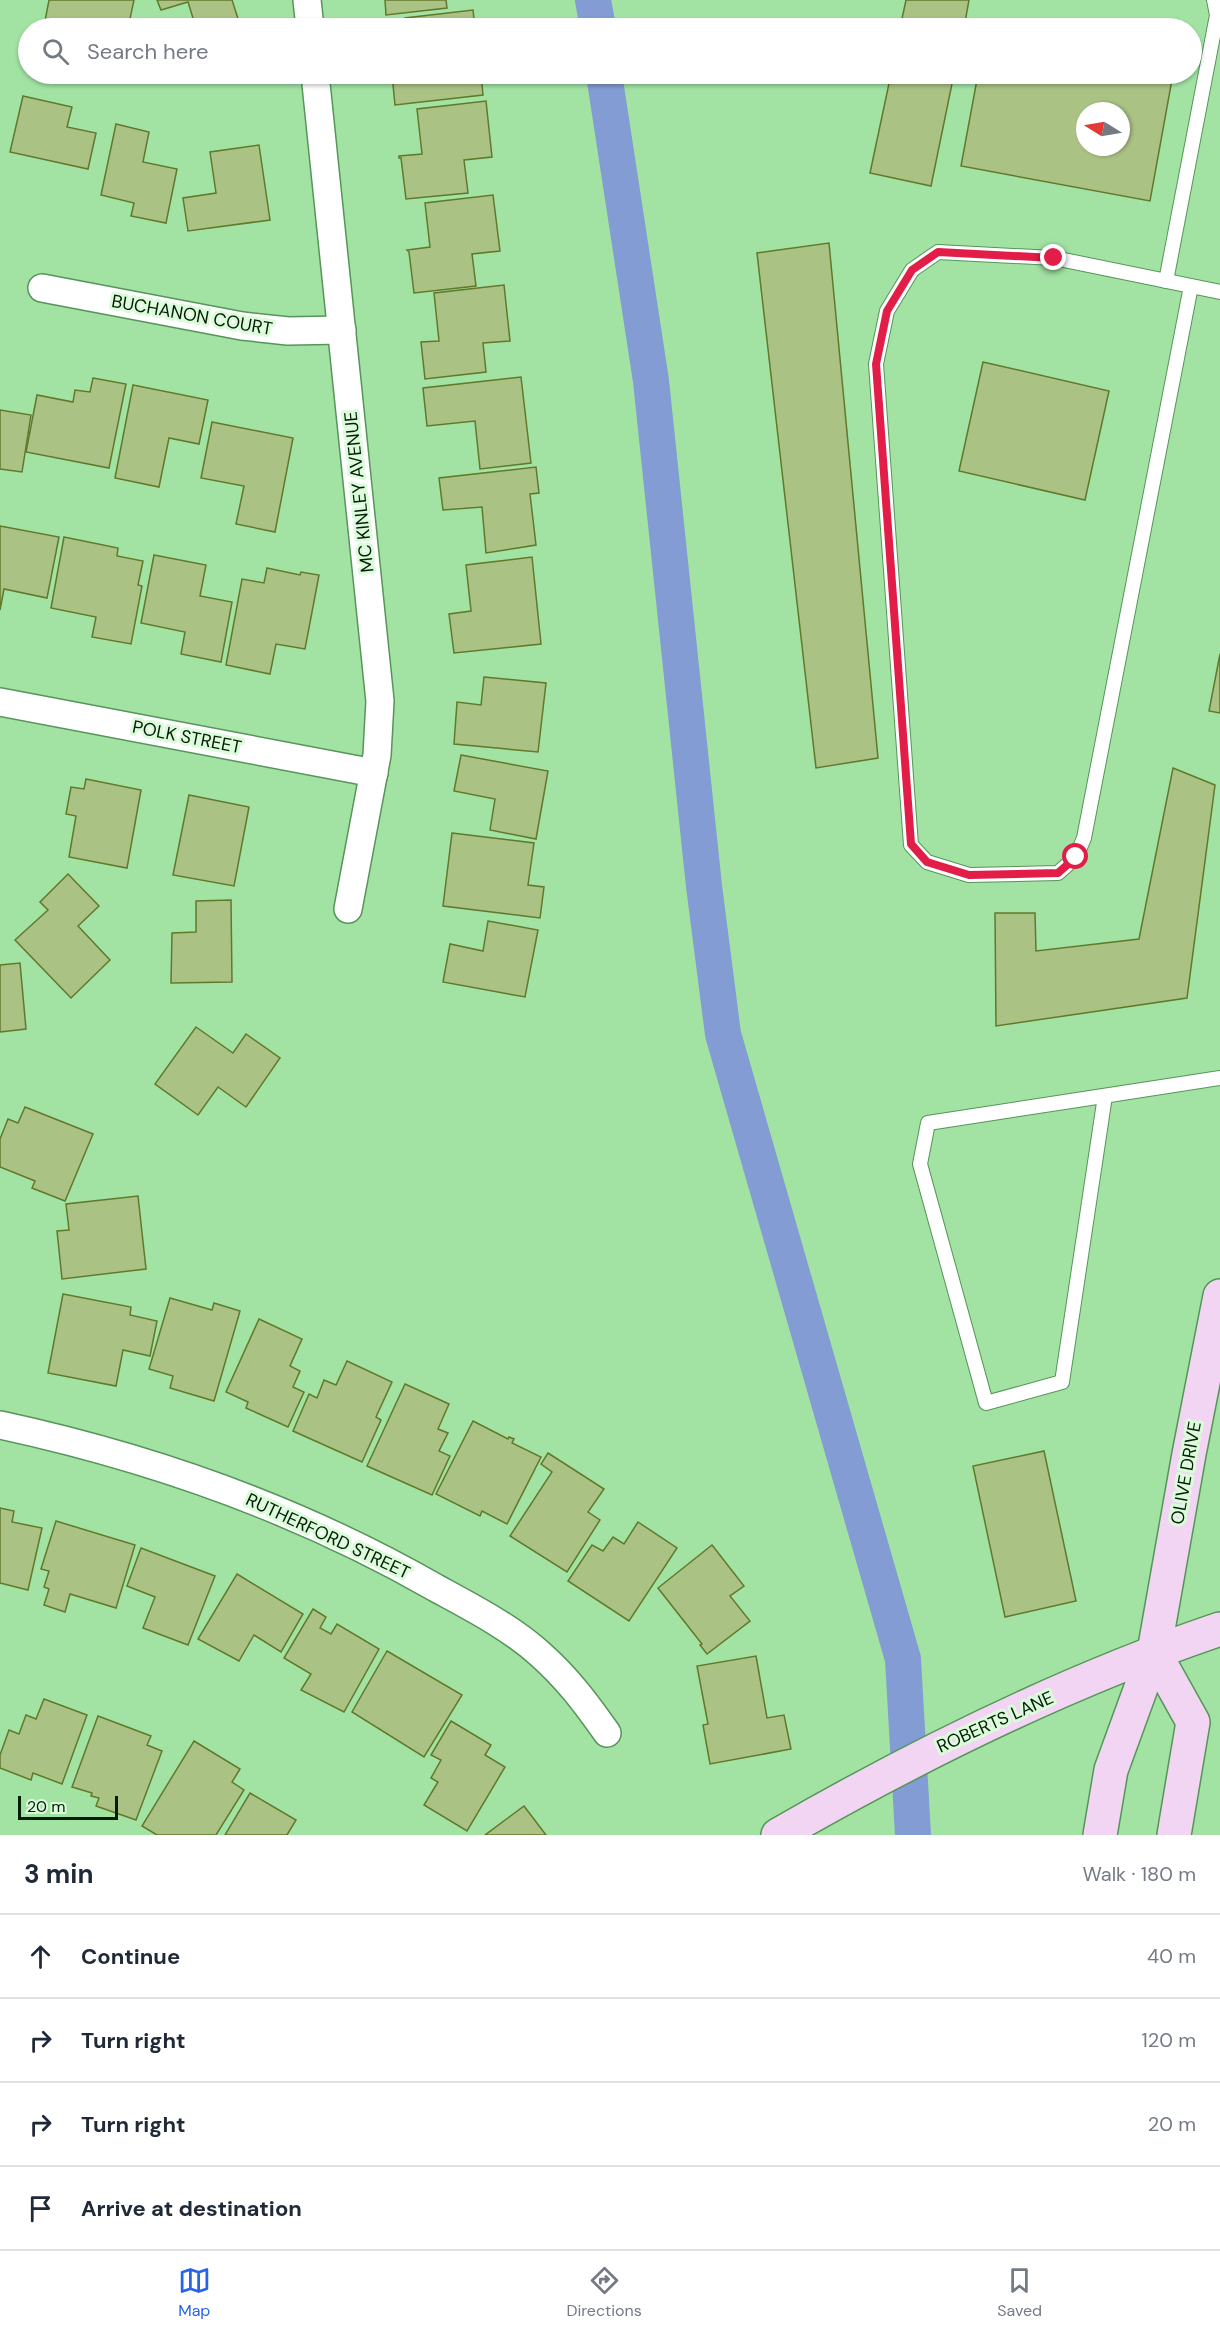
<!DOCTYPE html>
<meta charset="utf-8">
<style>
:root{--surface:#fff;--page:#f6f6f7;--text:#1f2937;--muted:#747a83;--line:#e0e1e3;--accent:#2563eb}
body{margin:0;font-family:"DM Sans",sans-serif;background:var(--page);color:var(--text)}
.compass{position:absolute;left:1076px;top:102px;width:54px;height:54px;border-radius:50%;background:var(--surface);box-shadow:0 2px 4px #0004;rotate:281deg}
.scale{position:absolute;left:18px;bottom:15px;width:100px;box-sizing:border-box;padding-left:6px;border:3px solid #041e06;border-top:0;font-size:16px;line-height:21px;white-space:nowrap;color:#041e06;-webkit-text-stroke:4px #dbfbdb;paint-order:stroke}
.stop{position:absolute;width:18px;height:18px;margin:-14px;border:4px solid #e11d48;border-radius:50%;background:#fff}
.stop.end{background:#e11d48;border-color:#fff;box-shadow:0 2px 6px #0008}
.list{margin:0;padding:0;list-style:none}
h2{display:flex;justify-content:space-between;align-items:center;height:78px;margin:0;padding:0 24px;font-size:26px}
h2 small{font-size:20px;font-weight:400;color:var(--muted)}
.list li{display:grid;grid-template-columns:39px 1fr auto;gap:18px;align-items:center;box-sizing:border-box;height:84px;padding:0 24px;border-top:2px solid var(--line)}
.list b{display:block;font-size:22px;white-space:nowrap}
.list em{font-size:20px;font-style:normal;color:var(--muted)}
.icon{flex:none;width:33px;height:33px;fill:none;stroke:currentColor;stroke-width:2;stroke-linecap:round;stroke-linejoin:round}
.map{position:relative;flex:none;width:1220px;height:1835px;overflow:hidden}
.search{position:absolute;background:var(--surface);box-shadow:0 2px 4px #0004;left:18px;right:18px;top:18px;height:66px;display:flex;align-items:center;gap:15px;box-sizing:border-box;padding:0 21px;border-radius:33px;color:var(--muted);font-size:22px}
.sheet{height:414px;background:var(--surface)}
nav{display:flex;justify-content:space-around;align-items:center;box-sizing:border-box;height:84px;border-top:2px solid var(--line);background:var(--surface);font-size:16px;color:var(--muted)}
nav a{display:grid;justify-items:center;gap:3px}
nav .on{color:var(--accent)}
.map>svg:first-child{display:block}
</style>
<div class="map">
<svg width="1220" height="1835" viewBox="0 0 1220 1835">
<rect width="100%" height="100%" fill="#a2e3a4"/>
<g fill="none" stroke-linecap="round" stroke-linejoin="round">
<g stroke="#839cd3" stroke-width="36">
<polyline points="593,0 598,28"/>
<polyline points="604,74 651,381 704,886 723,1034 903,1659 913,1835"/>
</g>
</g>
<g fill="#abc285" stroke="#60792a" stroke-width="1.5" fill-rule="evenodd">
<polygon points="49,0 134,0 128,28 59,28 44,26"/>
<polygon points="157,0 232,0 241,28 196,28 188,2 161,10"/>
<polygon points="385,0 446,0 447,8 386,15"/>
<polygon points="906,0 969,0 964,28 900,28"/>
<polygon points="473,10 475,28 407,28 405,18"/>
<polygon points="392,74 481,74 483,95 395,105"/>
<polygon points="891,74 954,74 931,186 870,173"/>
<path d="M978,74H1173L1150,201L961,166ZM1085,111H1121V147H1085Z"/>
<polygon points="23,96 72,107 67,127 96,133 88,169 10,152"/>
<polygon points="486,101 492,157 464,160 468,193 406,199 401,158 399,158 399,156 422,154 417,109"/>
<polygon points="116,124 149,132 143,162 177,169 166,223 131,216 134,203 101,195"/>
<polygon points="259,145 270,220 188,231 183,198 216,193 210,152"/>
<polygon points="493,195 500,251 472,254 476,286 414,293 409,252 407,250 430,247 425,203"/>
<polygon points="829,243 878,758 816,768 757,253"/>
<polygon points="504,285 510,341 483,343 486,372 425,379 421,342 439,341 434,293"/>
<polygon points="983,362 1109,391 1085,500 959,471"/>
<polygon points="521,377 531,463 480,469 475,421 427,426 423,388"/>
<polygon points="93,378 126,384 109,468 26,452 37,395 73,402 75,390 90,392"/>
<polygon points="133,385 208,400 199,444 169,438 159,487 115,478"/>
<polygon points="0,410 31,415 22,472 0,469"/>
<polygon points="212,422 293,438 275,532 236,524 244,486 201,478"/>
<polygon points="536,467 539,493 530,494 536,545 486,553 482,507 443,510 439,478"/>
<polygon points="0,526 59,537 47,598 4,589 0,610"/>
<polygon points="64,537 118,548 117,556 143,561 138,585 142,586 131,644 92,637 96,617 51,608"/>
<polygon points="154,555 206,565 200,596 232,602 221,662 181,654 185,632 141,623"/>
<polygon points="532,557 541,644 454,653 449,614 471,611 466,565"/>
<polygon points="267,568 300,575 301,572 319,575 305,649 276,644 270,674 226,665 242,579 264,583"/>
<polygon points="1220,654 1220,713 1209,711"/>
<polygon points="484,677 546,683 538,752 454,744 457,702 481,705"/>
<polygon points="461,755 548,771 536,839 490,830 495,799 454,791"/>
<polygon points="1173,768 1215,785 1187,998 996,1026 995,913 1035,913 1036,951 1139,939"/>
<polygon points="86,779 141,790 127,868 69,857 76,816 66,814 71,787 84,789"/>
<polygon points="189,795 249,807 234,886 173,875"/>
<polygon points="452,833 534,843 528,885 544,887 540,918 443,906"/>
<polygon points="68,874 99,906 78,926 110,960 71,998 15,940 48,910 40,902"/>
<polygon points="231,900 232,982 171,983 172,933 196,932 196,901"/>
<polygon points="488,921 538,930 525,997 443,982 450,944 483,951"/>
<polygon points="20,963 26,1029 0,1032 0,965"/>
<polygon points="196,1027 233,1053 246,1034 280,1058 246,1107 218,1087 198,1115 155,1084"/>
<polygon points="25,1107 93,1134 65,1201 32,1188 35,1181 0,1167 0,1139 8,1119 18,1123"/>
<polygon points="138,1196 146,1269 62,1279 57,1231 69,1230 66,1204"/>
<polygon points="63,1294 131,1307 130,1315 157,1321 150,1356 123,1350 116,1386 48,1373"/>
<polygon points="170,1298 212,1310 214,1303 240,1311 214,1401 170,1388 173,1376 149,1369"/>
<polygon points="259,1319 302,1339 290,1366 300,1371 293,1387 304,1392 288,1427 246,1408 248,1402 226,1392"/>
<polygon points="347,1361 392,1382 376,1417 381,1420 362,1462 293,1431 309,1394 317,1398 324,1380 336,1385"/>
<polygon points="405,1384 449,1404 438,1429 448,1433 439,1451 450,1456 432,1495 367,1466"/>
<polygon points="473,1421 508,1439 509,1437 514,1439 512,1443 541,1457 507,1524 482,1511 480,1516 436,1494"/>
<polygon points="1044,1451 1076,1601 1005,1617 973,1466"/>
<polygon points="548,1453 604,1489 588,1512 600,1520 567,1572 510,1536 552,1472 541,1464"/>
<polygon points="0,1508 14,1511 12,1522 42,1528 28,1590 0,1583"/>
<polygon points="56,1521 135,1545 116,1608 70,1594 65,1612 44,1605 49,1589 44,1587 49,1571 41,1569"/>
<polygon points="638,1522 677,1548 629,1621 568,1581 592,1545 603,1551 613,1537 624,1544"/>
<polygon points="712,1545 744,1586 730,1596 750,1621 707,1654 700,1645 702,1644 658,1588"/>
<polygon points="141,1548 215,1576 188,1645 143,1628 155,1597 127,1586"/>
<polygon points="237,1574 303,1614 281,1652 254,1635 239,1661 198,1639"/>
<polygon points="313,1609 326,1617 320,1628 331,1634 337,1624 379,1649 344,1712 301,1690 311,1674 284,1658"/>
<polygon points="387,1651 462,1695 424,1757 352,1712"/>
<polygon points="756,1656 767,1718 784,1715 791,1749 710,1764 703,1725 708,1724 697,1666"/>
<polygon points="44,1699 87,1715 62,1784 33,1773 31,1780 0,1768 0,1755 9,1730 19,1734 26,1715 36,1719"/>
<polygon points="98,1716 151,1736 147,1745 162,1751 136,1820 96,1806 99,1798 91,1796 92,1793 72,1787"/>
<polygon points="451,1721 491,1745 485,1755 505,1767 467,1831 424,1805 438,1782 431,1778 441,1760 431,1755"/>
<polygon points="194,1741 240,1769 232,1782 244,1790 216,1835 157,1835 142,1826"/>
<polygon points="250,1793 296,1820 287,1835 225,1835"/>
<polygon points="524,1806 546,1835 485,1835"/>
</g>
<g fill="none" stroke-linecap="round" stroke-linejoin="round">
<defs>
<g id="lane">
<polyline points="1166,281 1217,15 1214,0"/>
<polyline points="1191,286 1084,838 1076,857 1058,873 969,875 927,862 911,845 876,364 887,311 912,270 938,252 1054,258 1220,292"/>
<path d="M1105,1096L1062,1382L986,1403L920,1164L928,1123C1025,1108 1123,1093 1220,1078"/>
</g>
<g id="street">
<polyline points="307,0 310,28"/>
<polyline points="315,74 380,701 377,755 348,909"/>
<polyline points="42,288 242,326 288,331 342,330"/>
<polyline points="0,702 374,773"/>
<path d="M0,1425C153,1458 300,1510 436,1588C471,1607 510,1627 540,1654C568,1679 585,1702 607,1733"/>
</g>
<g id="secondary">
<polyline points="1154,1652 1193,1722 1174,1835"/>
<path d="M778,1835C919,1754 1066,1681 1220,1629"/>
<polyline points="1100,1835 1111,1770 1154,1652 1189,1454 1220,1296"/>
</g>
</defs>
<use href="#lane" stroke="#569559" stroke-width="16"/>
<use href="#street" stroke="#569559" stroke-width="30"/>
<use href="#secondary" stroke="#569559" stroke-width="36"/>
<use href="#lane" stroke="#fff" stroke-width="14"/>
<use href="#street" stroke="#fff" stroke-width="27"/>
<use href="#secondary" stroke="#f1d5f3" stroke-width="33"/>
</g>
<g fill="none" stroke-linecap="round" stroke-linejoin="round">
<polyline stroke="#e11d48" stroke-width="8" points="1054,258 938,252 912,270 887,311 876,364 911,844 927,862 969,875 1058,873 1076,857"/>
</g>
<g text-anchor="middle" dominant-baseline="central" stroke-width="6" stroke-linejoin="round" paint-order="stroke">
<g font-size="18" fill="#041e06" stroke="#dbfbdb">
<text transform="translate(192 315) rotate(10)">BUCHANON COURT</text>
<text transform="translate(359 492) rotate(-96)">MC KINLEY AVENUE</text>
<text transform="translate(187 737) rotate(11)">POLK STREET</text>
<text transform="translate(1186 1473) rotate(-80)">OLIVE DRIVE</text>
<text transform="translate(328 1536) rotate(25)">RUTHERFORD STREET</text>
<text transform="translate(995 1722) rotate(-24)">ROBERTS LANE</text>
</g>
</g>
</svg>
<svg class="compass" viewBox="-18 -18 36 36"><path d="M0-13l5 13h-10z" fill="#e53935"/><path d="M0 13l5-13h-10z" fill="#747a83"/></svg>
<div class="scale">20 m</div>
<div class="stop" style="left:1076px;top:857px"></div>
<div class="stop end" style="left:1054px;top:258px"></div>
<div class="search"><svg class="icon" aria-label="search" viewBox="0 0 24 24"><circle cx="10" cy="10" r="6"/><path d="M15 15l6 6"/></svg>Search here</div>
</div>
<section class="sheet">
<h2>3 min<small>Walk · 180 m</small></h2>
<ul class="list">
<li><svg class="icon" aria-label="ahead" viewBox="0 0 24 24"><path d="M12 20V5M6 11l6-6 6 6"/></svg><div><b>Continue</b></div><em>40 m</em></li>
<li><svg class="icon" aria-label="right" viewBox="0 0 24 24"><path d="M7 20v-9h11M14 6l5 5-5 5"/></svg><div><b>Turn right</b></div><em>120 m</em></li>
<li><svg class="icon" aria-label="right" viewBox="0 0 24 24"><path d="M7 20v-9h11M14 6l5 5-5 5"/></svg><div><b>Turn right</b></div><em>20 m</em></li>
<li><svg class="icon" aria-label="arrive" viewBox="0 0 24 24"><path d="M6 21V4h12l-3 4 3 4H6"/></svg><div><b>Arrive at destination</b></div></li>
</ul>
</section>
<nav>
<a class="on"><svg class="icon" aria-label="map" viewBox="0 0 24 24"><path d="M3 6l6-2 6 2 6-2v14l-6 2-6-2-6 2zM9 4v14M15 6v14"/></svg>Map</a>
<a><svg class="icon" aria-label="directions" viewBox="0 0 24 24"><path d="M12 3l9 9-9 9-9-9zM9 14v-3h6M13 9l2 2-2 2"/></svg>Directions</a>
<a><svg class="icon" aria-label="saved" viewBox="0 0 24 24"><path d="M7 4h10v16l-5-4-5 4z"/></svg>Saved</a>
</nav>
